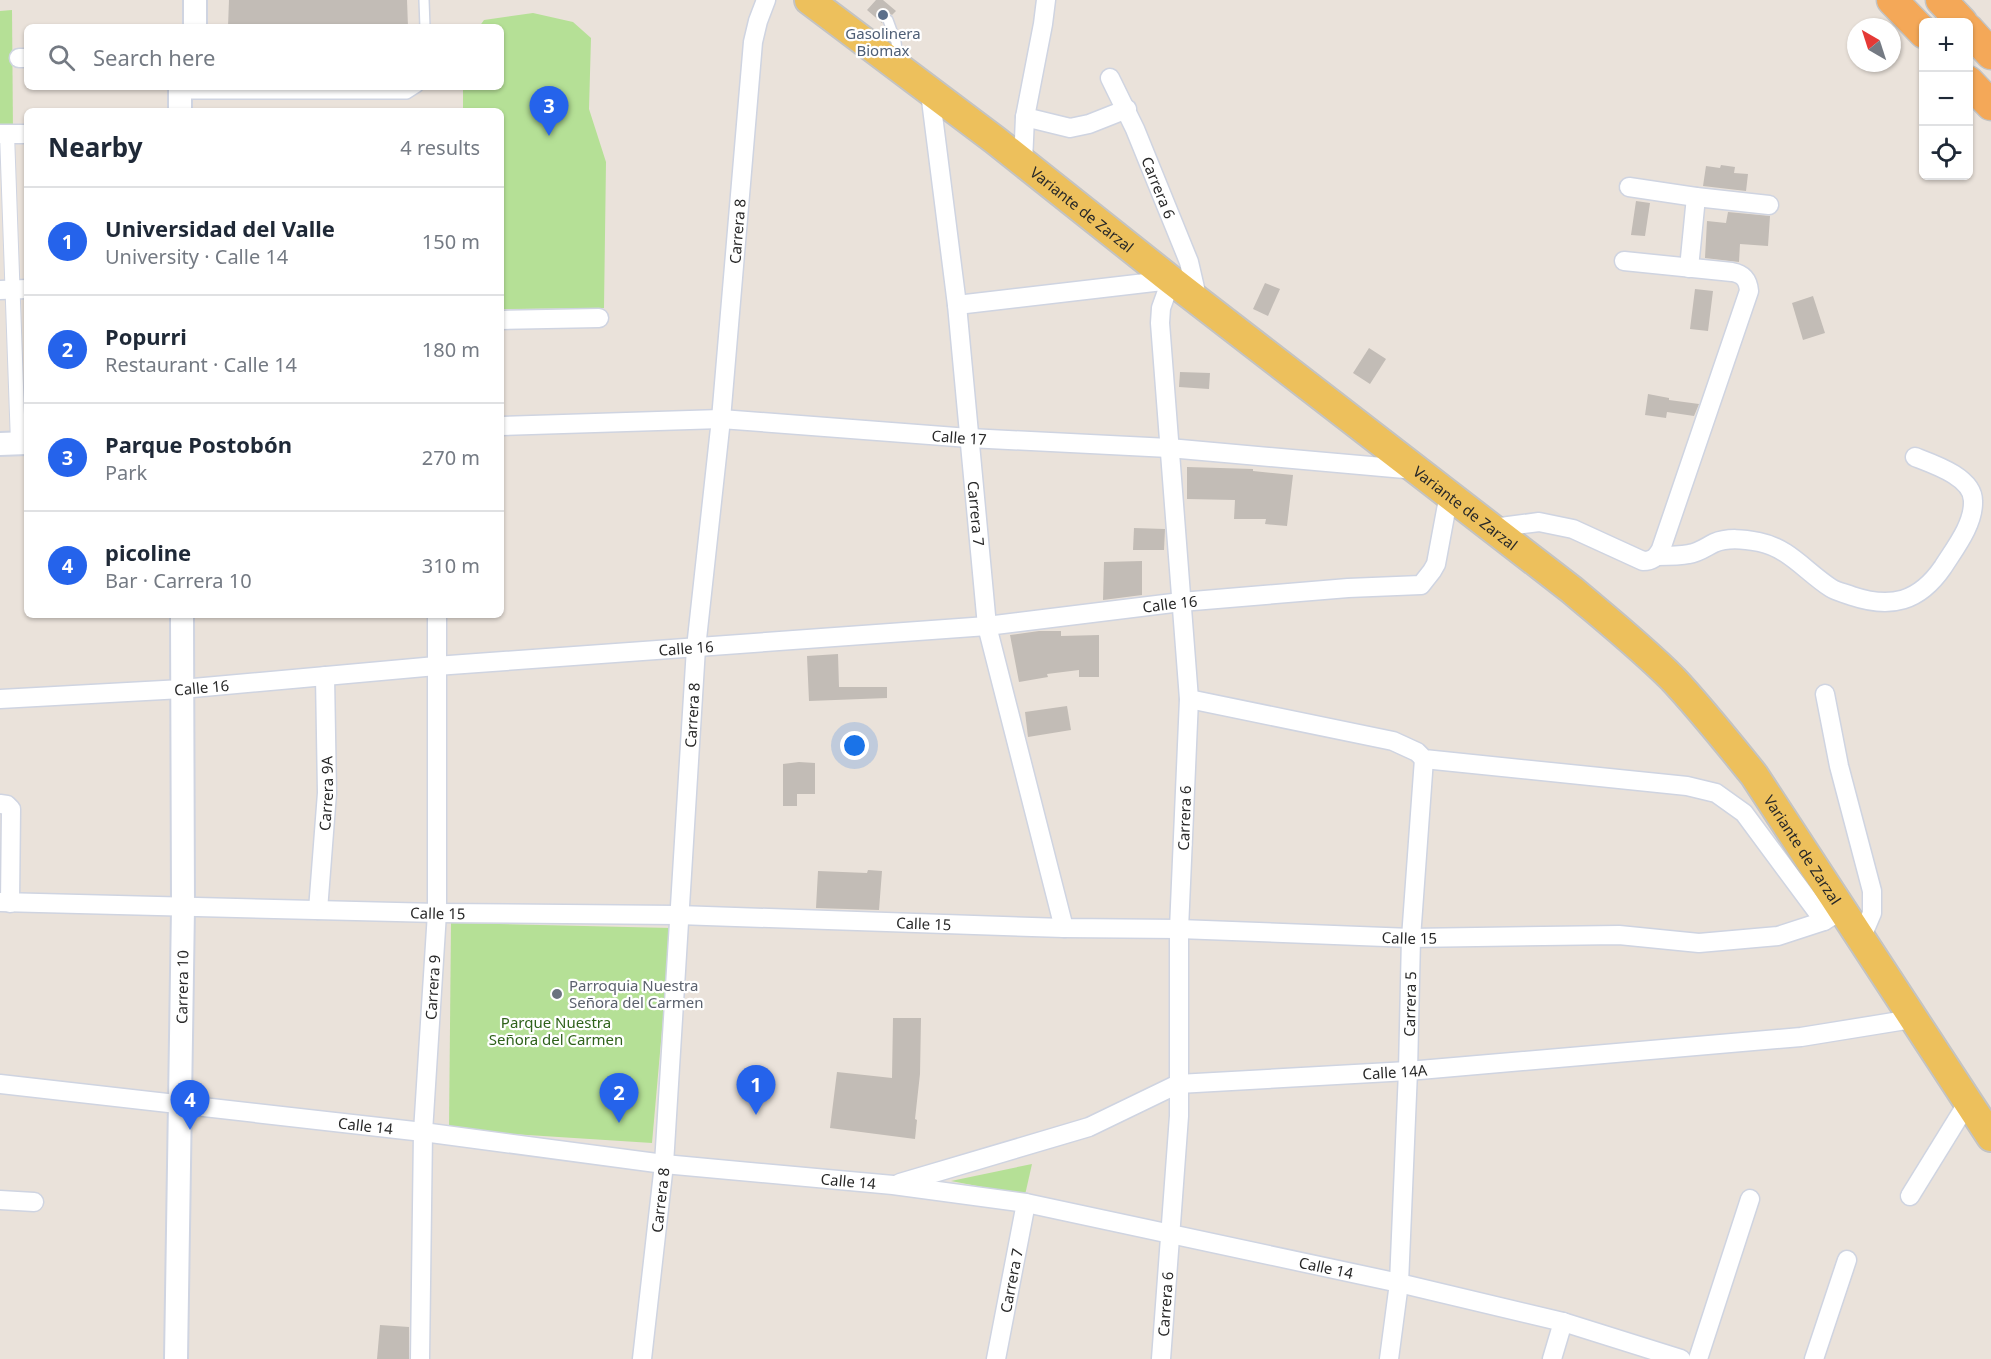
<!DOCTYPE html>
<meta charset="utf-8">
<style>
:root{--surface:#fff;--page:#f6f6f7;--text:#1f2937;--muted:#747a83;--line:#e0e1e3;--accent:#2563eb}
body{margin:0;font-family:"Noto Sans",sans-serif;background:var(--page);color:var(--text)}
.controls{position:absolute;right:18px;top:18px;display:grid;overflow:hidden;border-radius:9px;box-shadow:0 2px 4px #0004}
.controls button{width:54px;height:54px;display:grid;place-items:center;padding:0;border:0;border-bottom:2px solid var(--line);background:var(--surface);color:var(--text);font:30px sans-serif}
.compass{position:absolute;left:1847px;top:18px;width:54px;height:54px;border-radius:50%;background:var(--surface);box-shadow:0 2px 4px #0004;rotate:321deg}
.you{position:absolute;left:855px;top:746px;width:21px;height:21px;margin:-15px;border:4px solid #fff;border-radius:50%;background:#1a73e8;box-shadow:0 0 0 9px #1a73e833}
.badge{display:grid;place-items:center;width:39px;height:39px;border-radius:50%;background:var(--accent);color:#fff;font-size:20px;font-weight:700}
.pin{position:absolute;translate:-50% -50px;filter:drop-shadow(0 2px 3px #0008)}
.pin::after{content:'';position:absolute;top:32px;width:21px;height:18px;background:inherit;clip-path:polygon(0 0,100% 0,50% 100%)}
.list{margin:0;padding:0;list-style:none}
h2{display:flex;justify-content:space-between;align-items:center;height:78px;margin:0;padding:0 24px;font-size:26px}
h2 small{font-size:20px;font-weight:400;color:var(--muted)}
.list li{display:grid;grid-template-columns:39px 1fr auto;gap:18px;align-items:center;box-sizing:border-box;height:108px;padding:0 24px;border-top:2px solid var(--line)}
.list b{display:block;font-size:22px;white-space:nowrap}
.list p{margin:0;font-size:20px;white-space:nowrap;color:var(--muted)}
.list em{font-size:20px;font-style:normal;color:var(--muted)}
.icon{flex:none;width:33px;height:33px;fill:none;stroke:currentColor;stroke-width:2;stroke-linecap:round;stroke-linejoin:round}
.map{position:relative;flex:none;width:1991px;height:1359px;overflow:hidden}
.search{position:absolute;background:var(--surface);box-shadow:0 2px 4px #0004;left:24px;top:24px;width:480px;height:66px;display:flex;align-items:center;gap:15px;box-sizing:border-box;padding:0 21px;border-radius:9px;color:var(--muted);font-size:22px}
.panel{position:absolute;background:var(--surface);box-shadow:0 2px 4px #0004;left:24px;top:108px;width:480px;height:510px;border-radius:9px}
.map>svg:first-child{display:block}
</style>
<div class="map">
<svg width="1991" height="1359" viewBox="0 0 1991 1359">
<rect width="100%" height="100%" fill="#eae2da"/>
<g fill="#b5e096">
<polygon points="12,10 13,134 0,134 0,11"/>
<polygon points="533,13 573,22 591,38 589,109 606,162 604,308 501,309 501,111 463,111 463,87 501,87 501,27 479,27 484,20"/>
<polygon points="451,923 671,928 652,1143 449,1130"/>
<polygon points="1032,1164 1025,1195 951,1181"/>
</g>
<g fill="#c2bcb6">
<polygon points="229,0 407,0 408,27 228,27"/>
<polygon points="876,0 883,0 896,11 892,15 889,13 883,15 882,23 867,10"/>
<polygon points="1721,165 1735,167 1734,173 1748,174 1746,191 1703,186 1706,166 1720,168"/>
<polygon points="1636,201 1650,203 1645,236 1631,235"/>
<polygon points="1728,212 1770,216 1768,246 1740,244 1739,262 1705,258 1707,221 1726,223"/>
<polygon points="1265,283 1280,289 1268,316 1253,309"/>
<polygon points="1695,289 1713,291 1708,331 1690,329"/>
<polygon points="1813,296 1825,333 1803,340 1792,303"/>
<polygon points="1369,348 1386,359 1370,384 1353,373"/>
<polygon points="1180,372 1210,373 1209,389 1179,387"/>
<polygon points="1648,394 1669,398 1669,400 1699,404 1694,416 1667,412 1666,418 1645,415"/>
<polygon points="1187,467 1253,469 1253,471 1293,475 1287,526 1265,524 1266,519 1234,519 1235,500 1187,499"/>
<polygon points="1134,528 1165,529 1164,550 1133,550"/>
<polygon points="1142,561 1142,595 1103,600 1104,562"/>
<polygon points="1039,631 1061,631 1061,636 1099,635 1099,677 1079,677 1079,670 1047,674 1048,677 1019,682 1010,635"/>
<polygon points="838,654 839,687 887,687 887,698 809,701 807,656"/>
<polygon points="1067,706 1071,730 1028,737 1025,712"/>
<polygon points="799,762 815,763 815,794 797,794 797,806 783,806 783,764"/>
<polygon points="868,870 882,871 879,910 816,908 818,871 867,873"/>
<polygon points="893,1018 921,1018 920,1074 915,1119 917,1120 915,1139 830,1128 837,1072 892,1078"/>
<polygon points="380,1325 409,1327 409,1359 377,1359"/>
</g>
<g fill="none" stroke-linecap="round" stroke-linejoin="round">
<defs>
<g id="service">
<polyline points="424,0 425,27"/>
<polyline points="888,20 896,42 898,60"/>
<polyline points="180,94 407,94 418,87"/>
</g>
<polyline id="pedestrian" points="7,134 18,443"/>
<g id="minor">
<polyline points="19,58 27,58"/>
<path id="s1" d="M1110,78L1135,129L1189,262L1198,301"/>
<path id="s2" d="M930,92L957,305L987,626L1064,928"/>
<polyline points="1025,117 1070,128 1089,124 1127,109"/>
<polyline points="0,134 27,134"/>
<polyline points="1023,162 1025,117 1043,24 1046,0"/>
<polyline points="1629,187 1696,197"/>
<polyline points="1689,268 1696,197 1769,205"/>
<polyline points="0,290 27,289"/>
<polyline points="957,305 1171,280 1161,308 1160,323 1189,699 1179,929 1179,1116 1161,1359"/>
<polyline points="501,320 599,318"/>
<path id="s3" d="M501,426L721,419L969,438L1169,448L1416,470"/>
<path d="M1493,528L1539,522L1573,529L1643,561C1652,561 1656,558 1661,549L1749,291C1748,279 1743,274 1732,272L1624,261"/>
<path d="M1657,556C1667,556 1679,556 1689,554C1698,553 1706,547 1714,543C1728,537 1744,539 1759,542C1789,548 1806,572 1831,588C1837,592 1845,593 1852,596C1891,609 1919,602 1943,567C1955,548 1974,524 1973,501C1973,477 1933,464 1915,457"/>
<polyline points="1825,694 1839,766 1872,891 1872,913 1861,939"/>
<path id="s4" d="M0,699L182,689L436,666L987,626L1181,602L1348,588L1421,585L1432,571L1436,564L1449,494"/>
<polyline points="1189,699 1393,741 1417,752 1424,759 1687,786 1716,793 1744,813 1824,921"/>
<polyline points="0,804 7,805 11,809 10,903"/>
<path id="s5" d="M0,902L437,913L678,915L1064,928L1179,929L1411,938L1619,935L1699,943L1778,936L1824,921L1842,910"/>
<path id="s6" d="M318,910L327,793L325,676"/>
<path id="s7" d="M0,1084L423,1132L664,1164L893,1185L1026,1203L1399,1283L1563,1322L1681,1359"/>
<path id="s8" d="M900,1183L1089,1127L1178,1084L1408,1071L1801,1037L1912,1019"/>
<polyline points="1910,1196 1968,1102"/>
<polyline points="0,1200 34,1202"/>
<path id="s9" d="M420,1359L423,1132L437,913V615"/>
<path id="s10" d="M642,1359L664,1164L696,648L721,419L753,42L758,21L766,0"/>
<path id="s11" d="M996,1359L1026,1203"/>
<path id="s12" d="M1389,1359L1399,1283L1408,1071L1411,938L1424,759"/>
<polyline points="1552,1359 1563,1322"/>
<polyline points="1698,1359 1750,1199"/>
<polyline points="1814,1359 1847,1260"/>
</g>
<g id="tertiary">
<polyline points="195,27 195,0"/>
<polyline points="180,87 180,111"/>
<polyline points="0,444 27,443"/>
<path id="s13" d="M176,1359L183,908L182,615"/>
</g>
<g id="primary">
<path id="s14" d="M809,0L995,140L1171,280L1572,590C1606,619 1641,647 1673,679C1702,710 1728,743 1754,775L1991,1137"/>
</g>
<g id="trunk">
<polyline points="1892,0 1924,33"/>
<polyline points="1941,0 1962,22"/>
<polyline points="1968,29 1991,54"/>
<polyline points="1968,81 1991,105"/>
</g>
</defs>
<use href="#service" stroke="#cfd4e1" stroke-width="12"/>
<use href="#pedestrian" stroke="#cfd4e1" stroke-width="16"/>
<use href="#minor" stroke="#cfd4e1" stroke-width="21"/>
<use href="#tertiary" stroke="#cfd4e1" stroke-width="26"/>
<use href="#primary" stroke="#c3c3c3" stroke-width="32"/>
<use href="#trunk" stroke="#c3c3c3" stroke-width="33"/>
<use href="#service" stroke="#fff" stroke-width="9"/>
<use href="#pedestrian" stroke="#fff" stroke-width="14"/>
<use href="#minor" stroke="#fff" stroke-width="18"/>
<use href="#tertiary" stroke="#fff" stroke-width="22"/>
<use href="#primary" stroke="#edc05c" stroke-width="28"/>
<use href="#trunk" stroke="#f4a858" stroke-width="30"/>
</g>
<circle fill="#5c6f8a" stroke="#fff" stroke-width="2" cx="883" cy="15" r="6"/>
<circle fill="#6b7280" stroke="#fff" stroke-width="2" cx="557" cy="994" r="6"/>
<g text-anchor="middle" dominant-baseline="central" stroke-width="4.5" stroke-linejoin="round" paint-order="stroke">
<g font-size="15" fill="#4e5e75" stroke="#fff">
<text x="883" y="33">Gasolinera<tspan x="883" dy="17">Biomax</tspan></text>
</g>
<g font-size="15" fill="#282828" stroke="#fff">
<text stroke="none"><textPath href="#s1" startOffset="120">Carrera 6</textPath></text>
<text stroke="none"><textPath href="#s14" startOffset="344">Variante de Zarzal</textPath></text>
<text stroke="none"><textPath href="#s10" startOffset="1132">Carrera 8</textPath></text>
<text stroke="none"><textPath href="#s3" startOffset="459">Calle 17</textPath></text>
<text stroke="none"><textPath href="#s14" startOffset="830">Variante de Zarzal</textPath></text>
<text stroke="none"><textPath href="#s2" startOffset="424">Carrera 7</textPath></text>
<text stroke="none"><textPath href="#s4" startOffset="1174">Calle 16</textPath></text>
<text stroke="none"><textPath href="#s4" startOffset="688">Calle 16</textPath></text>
<text stroke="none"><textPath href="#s4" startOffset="202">Calle 16</textPath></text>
<text stroke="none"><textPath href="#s10" startOffset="646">Carrera 8</textPath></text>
<text stroke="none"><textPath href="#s6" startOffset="117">Carrera 9A</textPath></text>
<text transform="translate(1184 818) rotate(-88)">Carrera 6</text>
<text stroke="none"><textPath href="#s14" startOffset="1314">Variante de Zarzal</textPath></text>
<text stroke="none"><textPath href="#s5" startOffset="438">Calle 15</textPath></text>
<text stroke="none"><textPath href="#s5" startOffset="924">Calle 15</textPath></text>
<text stroke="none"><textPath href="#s5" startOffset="1410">Calle 15</textPath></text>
<text stroke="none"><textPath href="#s13" startOffset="372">Carrera 10</textPath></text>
<text stroke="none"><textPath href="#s9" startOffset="372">Carrera 9</textPath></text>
<text stroke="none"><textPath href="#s12" startOffset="356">Carrera 5</textPath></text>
<text stroke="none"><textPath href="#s8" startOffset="513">Calle 14A</textPath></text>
<text stroke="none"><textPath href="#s7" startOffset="368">Calle 14</textPath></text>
<text stroke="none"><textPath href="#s7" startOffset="854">Calle 14</textPath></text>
<text stroke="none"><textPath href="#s10" startOffset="160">Carrera 8</textPath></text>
<text stroke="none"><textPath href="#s7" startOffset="1340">Calle 14</textPath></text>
<text stroke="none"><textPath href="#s11" startOffset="80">Carrera 7</textPath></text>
<text transform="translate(1165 1304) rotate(-86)">Carrera 6</text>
</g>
<g font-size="15" fill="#5b616d" stroke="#fff" text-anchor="start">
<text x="569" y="985">Parroquia Nuestra<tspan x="569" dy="17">Señora del Carmen</tspan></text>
</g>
<g font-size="15" fill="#2f621b" stroke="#fff">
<text x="556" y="1022">Parque Nuestra<tspan x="556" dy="17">Señora del Carmen</tspan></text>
</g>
</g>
</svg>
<div class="controls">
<button>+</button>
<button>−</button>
<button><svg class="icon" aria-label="locate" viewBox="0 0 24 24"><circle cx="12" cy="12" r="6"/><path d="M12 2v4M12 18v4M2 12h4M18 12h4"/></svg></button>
</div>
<svg class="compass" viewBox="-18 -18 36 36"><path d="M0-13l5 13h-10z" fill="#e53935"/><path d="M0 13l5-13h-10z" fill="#747a83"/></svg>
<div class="you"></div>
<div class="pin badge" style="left:756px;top:1115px">1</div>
<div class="pin badge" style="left:619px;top:1123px">2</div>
<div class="pin badge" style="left:549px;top:136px">3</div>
<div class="pin badge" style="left:190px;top:1130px">4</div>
<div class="search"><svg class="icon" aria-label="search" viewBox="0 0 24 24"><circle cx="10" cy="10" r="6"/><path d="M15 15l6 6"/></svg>Search here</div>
<section class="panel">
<h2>Nearby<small>4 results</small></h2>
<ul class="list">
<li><span class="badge">1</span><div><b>Universidad del Valle</b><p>University · Calle 14</p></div><em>150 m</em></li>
<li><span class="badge">2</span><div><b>Popurri</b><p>Restaurant · Calle 14</p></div><em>180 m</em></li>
<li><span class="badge">3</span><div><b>Parque Postobón</b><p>Park</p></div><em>270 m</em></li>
<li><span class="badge">4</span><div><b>picoline</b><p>Bar · Carrera 10</p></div><em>310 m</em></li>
</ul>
</section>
</div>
